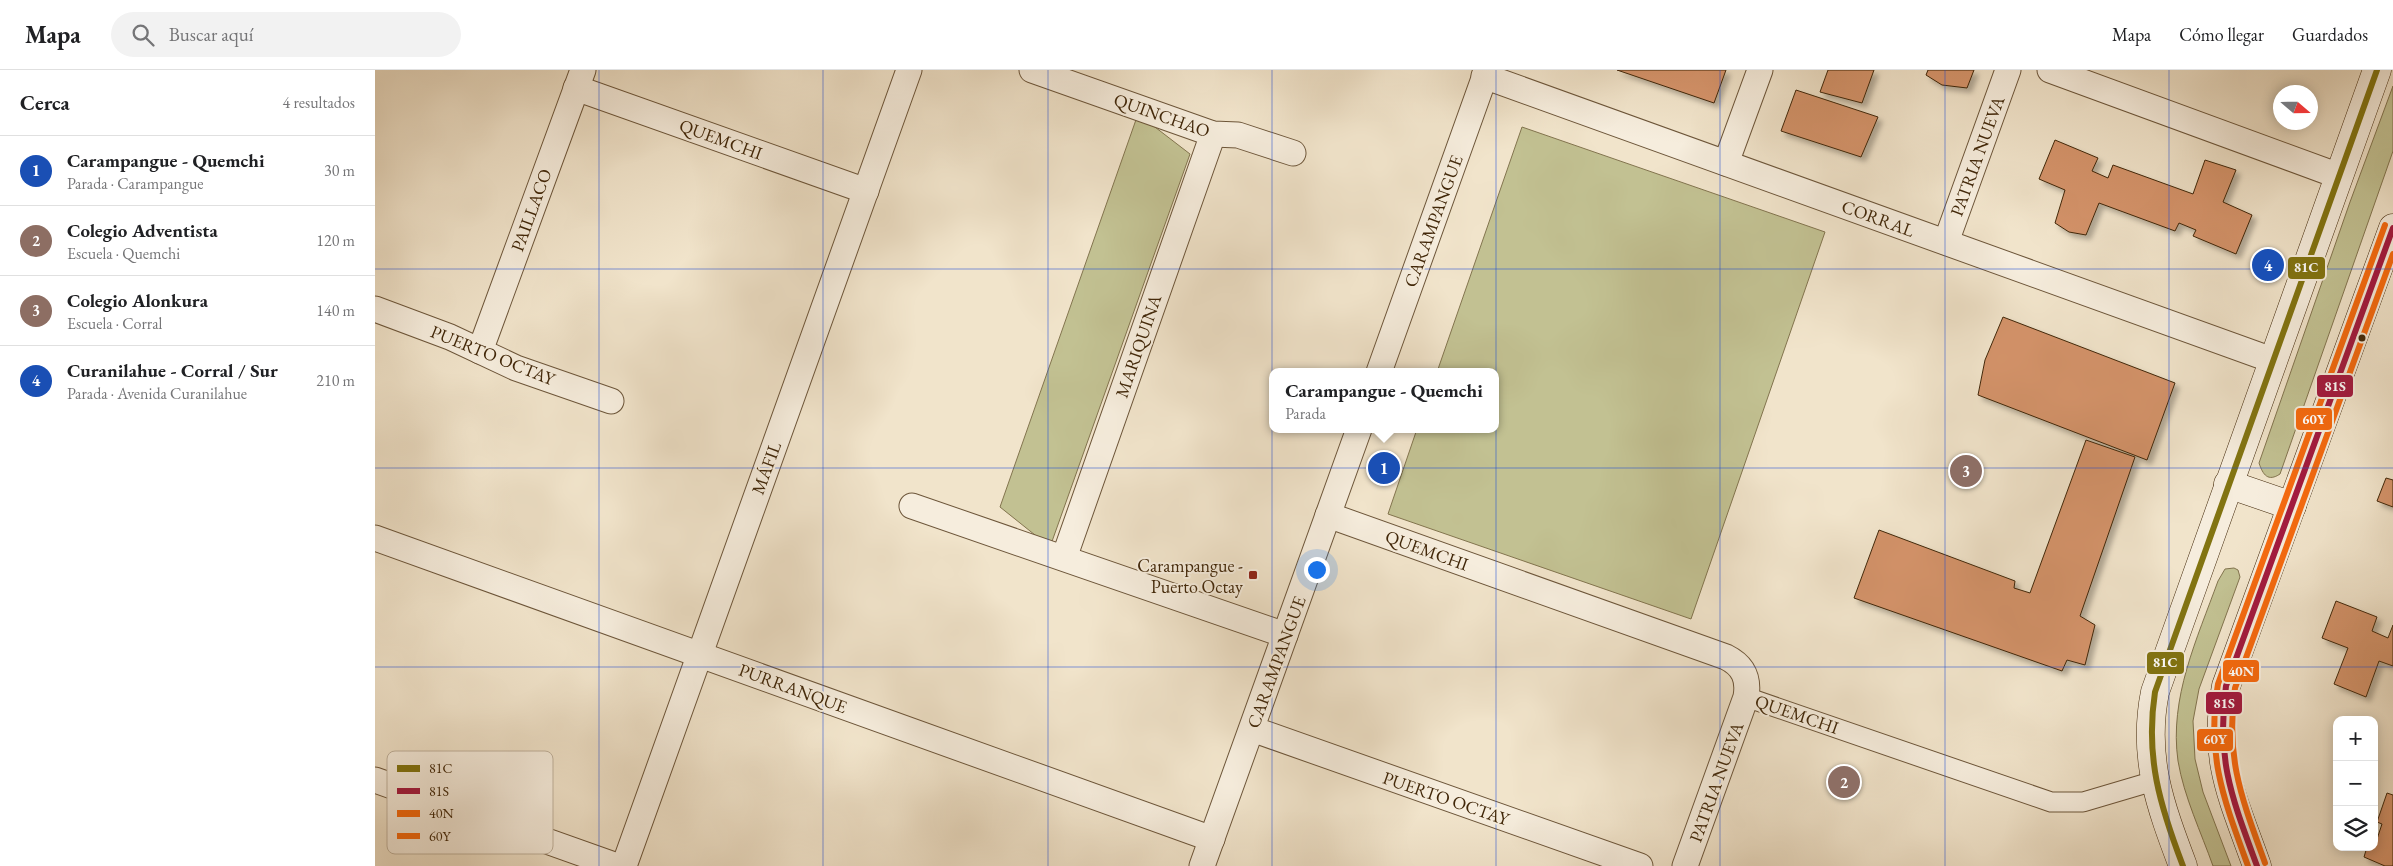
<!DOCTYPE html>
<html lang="es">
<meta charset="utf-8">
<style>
:root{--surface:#fff;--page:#f2f2f2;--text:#202124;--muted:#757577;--line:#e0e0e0;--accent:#0b8043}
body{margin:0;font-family:"EB Garamond",serif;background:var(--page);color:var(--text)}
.controls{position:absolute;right:15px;bottom:15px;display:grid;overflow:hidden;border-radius:10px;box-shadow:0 2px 12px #0003}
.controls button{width:45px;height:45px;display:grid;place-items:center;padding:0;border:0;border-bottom:1px solid var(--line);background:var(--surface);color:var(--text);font:25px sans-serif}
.compass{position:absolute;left:1898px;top:15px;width:45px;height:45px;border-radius:50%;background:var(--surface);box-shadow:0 2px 12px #0003;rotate:110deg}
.you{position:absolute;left:941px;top:499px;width:18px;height:18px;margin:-12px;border:4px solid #fff;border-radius:50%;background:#1a73e8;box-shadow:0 0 0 8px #1a73e833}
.badge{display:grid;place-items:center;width:32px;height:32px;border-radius:50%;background:var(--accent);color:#fff;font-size:16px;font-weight:700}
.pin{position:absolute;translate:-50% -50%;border:2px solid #fff;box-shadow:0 1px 5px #0006}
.popup{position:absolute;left:894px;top:298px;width:230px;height:65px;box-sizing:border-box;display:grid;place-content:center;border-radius:10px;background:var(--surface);filter:drop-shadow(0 1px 4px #0005);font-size:16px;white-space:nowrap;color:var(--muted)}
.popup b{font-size:19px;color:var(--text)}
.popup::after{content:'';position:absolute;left:50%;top:100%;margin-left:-10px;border:10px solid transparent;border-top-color:var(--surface)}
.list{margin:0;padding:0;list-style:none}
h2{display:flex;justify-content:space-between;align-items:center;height:65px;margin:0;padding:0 20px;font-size:21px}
h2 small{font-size:16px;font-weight:400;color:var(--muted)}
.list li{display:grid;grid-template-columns:32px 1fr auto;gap:15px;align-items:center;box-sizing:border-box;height:70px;padding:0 20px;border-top:1px solid var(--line)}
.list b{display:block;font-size:19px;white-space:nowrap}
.list p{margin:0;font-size:16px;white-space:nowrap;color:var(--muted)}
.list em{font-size:16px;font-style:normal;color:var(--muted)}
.icon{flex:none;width:28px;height:28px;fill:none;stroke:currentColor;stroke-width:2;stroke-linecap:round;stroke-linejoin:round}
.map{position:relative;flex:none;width:2018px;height:796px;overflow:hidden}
header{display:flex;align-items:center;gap:30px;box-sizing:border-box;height:70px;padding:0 25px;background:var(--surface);border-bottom:1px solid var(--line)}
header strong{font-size:24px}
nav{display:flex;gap:28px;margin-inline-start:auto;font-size:18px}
.search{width:350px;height:45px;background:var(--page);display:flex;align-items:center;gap:12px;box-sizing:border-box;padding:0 18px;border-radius:28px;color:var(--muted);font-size:19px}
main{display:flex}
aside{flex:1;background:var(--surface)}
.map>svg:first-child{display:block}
</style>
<header>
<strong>Mapa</strong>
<div class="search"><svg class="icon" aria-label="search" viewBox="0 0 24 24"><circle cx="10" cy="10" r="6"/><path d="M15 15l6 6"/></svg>Buscar aquí</div>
<nav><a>Mapa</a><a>Cómo llegar</a><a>Guardados</a></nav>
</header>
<main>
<aside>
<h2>Cerca<small>4 resultados</small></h2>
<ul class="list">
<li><span class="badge" style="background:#1a4fb4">1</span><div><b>Carampangue - Quemchi</b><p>Parada · Carampangue</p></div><em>30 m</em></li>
<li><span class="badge" style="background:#8d6e63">2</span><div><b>Colegio Adventista</b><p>Escuela · Quemchi</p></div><em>120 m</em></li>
<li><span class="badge" style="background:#8d6e63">3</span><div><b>Colegio Alonkura</b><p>Escuela · Corral</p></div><em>140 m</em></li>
<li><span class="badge" style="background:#1a4fb4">4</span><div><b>Curanilahue - Corral / Sur</b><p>Parada · Avenida Curanilahue</p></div><em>210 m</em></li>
</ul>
</aside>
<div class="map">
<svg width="2018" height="796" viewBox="0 0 2018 796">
<defs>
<filter id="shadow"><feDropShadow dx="4.5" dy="4.5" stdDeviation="2.5" flood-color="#0004"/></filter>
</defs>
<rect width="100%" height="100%" fill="#f1e4cb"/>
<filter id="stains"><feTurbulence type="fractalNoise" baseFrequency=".004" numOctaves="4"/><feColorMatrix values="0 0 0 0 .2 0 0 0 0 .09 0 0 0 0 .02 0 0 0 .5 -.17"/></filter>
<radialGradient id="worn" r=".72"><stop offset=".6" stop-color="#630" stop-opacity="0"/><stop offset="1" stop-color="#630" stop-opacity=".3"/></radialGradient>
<g fill="#c2c192" stroke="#82744e">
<path d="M2018,16V81L1905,404C1893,412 1888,405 1884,393L1975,132Z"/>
<polygon points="763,44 815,84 675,477 625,437"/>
<polygon points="1147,57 1450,162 1316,549 1013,444 1042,359 1120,359 1120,302 1062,302"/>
<path d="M1859,498L1863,500L1865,507L1824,619L1818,651L1820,689L1828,722L1856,796H1838C1826,762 1809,727 1803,691C1794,628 1822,569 1843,511L1850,499Z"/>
</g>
<g fill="#d4936a" stroke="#412709" filter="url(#shadow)">
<polygon points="1242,0 1351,0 1339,33"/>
<polygon points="1453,0 1499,0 1487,33 1445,22"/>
<polygon points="1553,0 1599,0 1592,18 1567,15 1551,5"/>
<polygon points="1421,20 1503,47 1486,87 1406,61"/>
<polygon points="1680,70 1723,88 1717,101 1733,108 1738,95 1818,124 1830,90 1861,100 1848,132 1877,145 1861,184 1818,166 1821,160 1804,153 1800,161 1724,133 1711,165 1694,162 1680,153 1690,120 1664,109"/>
<polygon points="1628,247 1800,313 1772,390 1603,325 1610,290"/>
<polygon points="1711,370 1760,387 1705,546 1720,555 1710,595 1692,590 1687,601 1479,528 1504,460 1640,511 1639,518 1655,523"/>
<polygon points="2011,408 2018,410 2018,437 2002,431"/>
<polygon points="1961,531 2002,547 1997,561 2013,568 2018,555 2018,596 2004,591 1991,627 1959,614 1973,578 1947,568"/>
<polygon points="2012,723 2018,725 2018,796 2010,796 1989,787 1992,777 1999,777 1999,768 2002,769 2007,754 2002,752"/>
</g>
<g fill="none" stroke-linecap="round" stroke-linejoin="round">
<defs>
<polyline id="pedestrian" points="1371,627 1676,732 1708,732 1779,711"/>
<g id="minor">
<polyline points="657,0 838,64 863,65 918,83"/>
<polyline points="1675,0 1964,106"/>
<polyline points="1109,6 1897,290"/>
<polyline points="201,18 491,121"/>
<polyline points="1351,93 1385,0"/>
<polyline points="1571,172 1633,0"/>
<polyline points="0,239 75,267 141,298 236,331"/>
<polyline points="105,281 208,0"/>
<polyline points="1004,302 1112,0"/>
<polyline points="537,436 910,565"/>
<path d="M953,445L1351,587C1369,596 1374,609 1371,627L1310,796"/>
<polyline points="0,468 837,769"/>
<polyline points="689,488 838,64"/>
<polyline points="877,659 1265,796"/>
<polyline points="0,710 242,796"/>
<polyline points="249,796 534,0"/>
<polyline points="827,796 984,359"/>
</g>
<g id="secondary">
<polyline points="1853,414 1917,436"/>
<path d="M1808,796C1785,735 1767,687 1780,622L2002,0"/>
<path d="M1882,796C1858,728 1837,690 1851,616L2018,158"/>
</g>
</defs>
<use href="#pedestrian" stroke="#6d563a" stroke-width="21"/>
<use href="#minor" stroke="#6d563a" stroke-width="27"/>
<use href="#secondary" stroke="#412709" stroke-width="29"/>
<use href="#pedestrian" stroke="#f6eddd" stroke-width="19"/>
<use href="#minor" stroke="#f6eddd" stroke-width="25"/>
<use href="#secondary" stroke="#f6eddd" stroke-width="28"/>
<defs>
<path id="bus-1" d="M1808,796C1785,736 1770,687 1780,622L2002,0"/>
<path id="bus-2" d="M1882,796C1857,728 1841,690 1851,616L2018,158"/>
<path id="bus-3" d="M1890,793C1867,729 1850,688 1860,618L2018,184"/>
<path id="bus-4" d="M1873,796C1849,730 1831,686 1843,614L2010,155"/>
</defs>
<use href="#bus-1" stroke="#f6eddd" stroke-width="10"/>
<use href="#bus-2" stroke="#f6eddd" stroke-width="10"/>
<use href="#bus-3" stroke="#f6eddd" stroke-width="10"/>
<use href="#bus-4" stroke="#f6eddd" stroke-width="10"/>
<use href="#bus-1" stroke="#827411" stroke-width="6"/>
<use href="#bus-2" stroke="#a31a3f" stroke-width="6"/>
<use href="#bus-3" stroke="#f56a0f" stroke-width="6"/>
<use href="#bus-4" stroke="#f56a0f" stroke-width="6"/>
</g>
<path fill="none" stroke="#1d4ed8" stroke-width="1" stroke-opacity="0.55" d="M224,0V796M448,0V796M673,0V796M897,0V796M1121,0V796M1345,0V796M1570,0V796M1794,0V796M0,199H2018M0,398H2018M0,597H2018"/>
<circle fill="#412709" stroke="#f6eddd" stroke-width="2" cx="1987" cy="268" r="4.5"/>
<rect fill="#8f2418" stroke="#f6eddd" stroke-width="2" x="873" y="500" width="10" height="10" rx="2.5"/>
<g text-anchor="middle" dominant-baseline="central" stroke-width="4" stroke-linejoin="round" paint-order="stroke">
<g font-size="18" fill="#412709" stroke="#f6eddd">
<text transform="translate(787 45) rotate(19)">QUINCHAO</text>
<text transform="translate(346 69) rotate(20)">QUEMCHI</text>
<text transform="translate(1602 86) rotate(-70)">PATRIA NUEVA</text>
<text transform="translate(156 140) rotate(-70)">PAILLACO</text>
<text transform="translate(1503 148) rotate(20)">CORRAL</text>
<text transform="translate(1058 151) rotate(-70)">CARAMPANGUE</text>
<text transform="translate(763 276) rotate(-71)">MARIQUINA</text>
<text transform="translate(118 285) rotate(22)">PUERTO OCTAY</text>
<text transform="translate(391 398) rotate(-70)">MÁFIL</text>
<text transform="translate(1052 480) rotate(20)">QUEMCHI</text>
<text transform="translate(901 592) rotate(-70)">CARAMPANGUE</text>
<text transform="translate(418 618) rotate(20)">PURRANQUE</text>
<text transform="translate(1422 644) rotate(19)">QUEMCHI</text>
<text transform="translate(1341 712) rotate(-70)">PATRIA NUEVA</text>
<text transform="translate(1071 728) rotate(19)">PUERTO OCTAY</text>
</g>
<g font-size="18" fill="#412709" stroke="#f6eddd" text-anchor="end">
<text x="868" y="495">Carampangue -<tspan x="868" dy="21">Puerto Octay</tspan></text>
</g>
</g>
<rect x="12" y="681" width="166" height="103" rx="8" fill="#f6eddd" stroke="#c0b29d" stroke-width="1"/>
<rect x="22" y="695" width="23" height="7" fill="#827411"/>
<rect x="22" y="718" width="23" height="6" fill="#a31a3f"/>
<rect x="22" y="740" width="23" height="7" fill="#f56a0f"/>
<rect x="22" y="763" width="23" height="6" fill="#f56a0f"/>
<g font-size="14" fill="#412709">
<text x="54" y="703">81C</text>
<text x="54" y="726">81S</text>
<text x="54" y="748">40N</text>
<text x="54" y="771">60Y</text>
</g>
<g stroke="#f6eddd" stroke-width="2">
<rect x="1912" y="186" width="39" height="24" rx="5" fill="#827411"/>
<rect x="1941" y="304" width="38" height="24" rx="5" fill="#a31a3f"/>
<rect x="1920" y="337" width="38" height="24" rx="5" fill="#f56a0f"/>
<rect x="1771" y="581" width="39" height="24" rx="5" fill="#827411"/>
<rect x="1847" y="589" width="38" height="24" rx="5" fill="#f56a0f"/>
<rect x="1830" y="621" width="38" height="24" rx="5" fill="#a31a3f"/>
<rect x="1821" y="658" width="38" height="24" rx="5" fill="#f56a0f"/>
</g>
<g font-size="14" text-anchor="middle" font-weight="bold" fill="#fff">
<text x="1931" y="202">81C</text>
<text x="1960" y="321">81S</text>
<text x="1939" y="354">60Y</text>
<text x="1790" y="597">81C</text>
<text x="1866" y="606">40N</text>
<text x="1849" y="638">81S</text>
<text x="1840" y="674">60Y</text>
</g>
<rect width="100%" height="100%" filter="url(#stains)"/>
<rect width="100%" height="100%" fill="url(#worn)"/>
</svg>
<div class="controls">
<button>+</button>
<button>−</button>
<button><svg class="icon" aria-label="layers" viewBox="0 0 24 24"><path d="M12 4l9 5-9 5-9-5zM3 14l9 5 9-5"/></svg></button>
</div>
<svg class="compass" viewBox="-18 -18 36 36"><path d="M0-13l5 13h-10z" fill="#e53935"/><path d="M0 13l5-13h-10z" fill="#757577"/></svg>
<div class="you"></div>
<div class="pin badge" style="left:1009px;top:398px;background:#1a4fb4">1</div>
<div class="popup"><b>Carampangue - Quemchi</b>Parada</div>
<div class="pin badge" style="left:1469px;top:712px;background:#8d6e63">2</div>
<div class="pin badge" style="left:1591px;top:401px;background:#8d6e63">3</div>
<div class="pin badge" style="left:1893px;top:195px;background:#1a4fb4">4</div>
</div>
</main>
